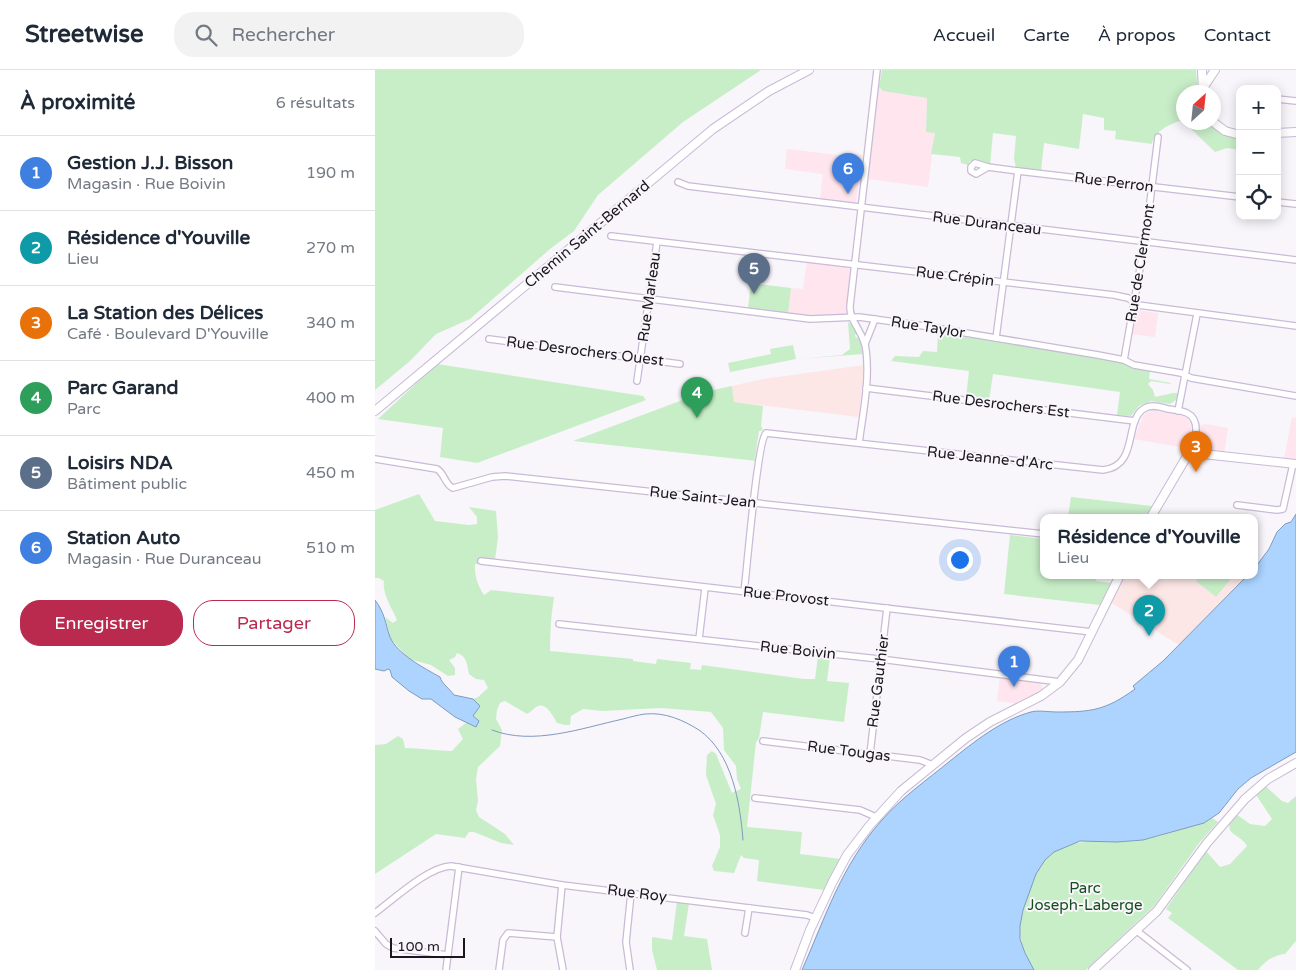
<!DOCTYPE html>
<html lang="fr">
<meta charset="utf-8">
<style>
:root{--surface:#fff;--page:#f2f2f3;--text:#1f2937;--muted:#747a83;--line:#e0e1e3;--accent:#ba2a4f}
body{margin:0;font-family:"Varela Round",sans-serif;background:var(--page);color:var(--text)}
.controls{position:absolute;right:15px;top:15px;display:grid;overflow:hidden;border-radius:10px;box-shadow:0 2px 12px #0003}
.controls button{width:45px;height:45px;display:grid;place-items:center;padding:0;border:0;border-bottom:1px solid var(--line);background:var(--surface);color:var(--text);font:25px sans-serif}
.compass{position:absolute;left:801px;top:15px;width:45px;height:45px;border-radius:50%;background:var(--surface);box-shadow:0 2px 12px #0003;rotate:27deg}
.scale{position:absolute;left:15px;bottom:12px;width:75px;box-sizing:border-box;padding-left:5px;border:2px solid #1b1620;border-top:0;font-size:14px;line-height:18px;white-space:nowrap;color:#1b1620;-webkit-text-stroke:4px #f8f5fb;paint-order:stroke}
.you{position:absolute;left:584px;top:489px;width:18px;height:18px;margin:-12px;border:4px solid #fff;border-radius:50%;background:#1a73e8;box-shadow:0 0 0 8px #1a73e833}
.badge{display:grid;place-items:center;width:32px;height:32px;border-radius:50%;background:var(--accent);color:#fff;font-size:16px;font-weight:700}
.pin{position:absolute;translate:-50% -41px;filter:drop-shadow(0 1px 2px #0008)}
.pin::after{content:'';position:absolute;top:26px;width:18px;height:15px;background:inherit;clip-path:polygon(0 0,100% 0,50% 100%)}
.popup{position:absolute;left:665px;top:444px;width:218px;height:65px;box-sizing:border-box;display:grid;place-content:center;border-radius:10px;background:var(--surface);filter:drop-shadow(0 1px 4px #0005);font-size:16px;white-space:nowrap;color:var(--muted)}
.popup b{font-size:19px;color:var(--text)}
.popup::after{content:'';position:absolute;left:50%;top:100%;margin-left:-10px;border:10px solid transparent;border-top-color:var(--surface)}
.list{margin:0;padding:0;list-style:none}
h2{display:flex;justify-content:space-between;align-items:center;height:65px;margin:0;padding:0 20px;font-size:21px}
h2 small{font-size:16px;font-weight:400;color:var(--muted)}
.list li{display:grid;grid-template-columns:32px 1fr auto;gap:15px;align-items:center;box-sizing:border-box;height:75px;padding:0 20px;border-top:1px solid var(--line)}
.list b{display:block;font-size:19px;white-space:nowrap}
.list p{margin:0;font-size:16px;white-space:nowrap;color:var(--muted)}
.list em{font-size:16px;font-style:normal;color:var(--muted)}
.actions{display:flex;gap:10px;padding:15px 20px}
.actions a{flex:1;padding:11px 0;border:1px solid var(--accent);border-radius:20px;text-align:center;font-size:18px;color:var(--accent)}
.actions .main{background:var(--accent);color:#fff}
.icon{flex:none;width:28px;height:28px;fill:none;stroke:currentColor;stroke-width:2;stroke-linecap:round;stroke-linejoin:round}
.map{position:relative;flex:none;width:921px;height:900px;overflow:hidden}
header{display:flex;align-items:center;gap:30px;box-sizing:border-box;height:70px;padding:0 25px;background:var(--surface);border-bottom:1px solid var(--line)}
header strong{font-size:24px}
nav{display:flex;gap:28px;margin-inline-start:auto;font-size:18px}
.search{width:350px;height:45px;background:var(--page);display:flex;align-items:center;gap:12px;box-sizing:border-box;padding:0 18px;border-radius:20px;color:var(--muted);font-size:19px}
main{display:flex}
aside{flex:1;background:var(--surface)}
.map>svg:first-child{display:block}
</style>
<header>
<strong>Streetwise</strong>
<div class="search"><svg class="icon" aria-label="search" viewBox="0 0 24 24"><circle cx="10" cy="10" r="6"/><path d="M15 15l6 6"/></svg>Rechercher</div>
<nav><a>Accueil</a><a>Carte</a><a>À propos</a><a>Contact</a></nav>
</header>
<main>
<aside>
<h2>À proximité<small>6 résultats</small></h2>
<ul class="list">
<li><span class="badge" style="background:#3f7fe0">1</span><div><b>Gestion J.J. Bisson</b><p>Magasin · Rue Boivin</p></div><em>190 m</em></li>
<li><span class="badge" style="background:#0f9aa8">2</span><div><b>Résidence d'Youville</b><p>Lieu</p></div><em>270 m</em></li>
<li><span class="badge" style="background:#e8710a">3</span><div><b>La Station des Délices</b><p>Café · Boulevard D'Youville</p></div><em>340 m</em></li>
<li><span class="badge" style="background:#2e9e5b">4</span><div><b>Parc Garand</b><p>Parc</p></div><em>400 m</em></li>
<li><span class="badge" style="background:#5c6f8a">5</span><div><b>Loisirs NDA</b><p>Bâtiment public</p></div><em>450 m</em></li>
<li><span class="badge" style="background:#3f7fe0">6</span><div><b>Station Auto</b><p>Magasin · Rue Duranceau</p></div><em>510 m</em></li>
</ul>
<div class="actions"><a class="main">Enregistrer</a><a>Partager</a></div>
</aside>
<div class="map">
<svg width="921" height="900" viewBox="0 0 921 900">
<rect width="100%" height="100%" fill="#f8f5fb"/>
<g fill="#fee5ee">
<polygon points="504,17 508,21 552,28 551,61 560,62 553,117 493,109"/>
<polygon points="412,79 471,86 473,83 487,85 481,133 445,131 448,104 410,99"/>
<polygon points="432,192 475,198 471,245 435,247 413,244 416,218 428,219"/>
<polygon points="761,240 783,243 780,267 756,264"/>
<polygon points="778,340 808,346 813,349 816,355 816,363 811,378 759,369 768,346 772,342"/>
<polygon points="917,347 921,348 921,390 909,389"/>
<polygon points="830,354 853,358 849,384 828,380 823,377 824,356"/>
<polygon points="625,606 662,611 666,614 668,619 666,622 641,635 639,633 622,631"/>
</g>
<g fill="#fde7e6">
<polygon points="489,295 484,347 359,332 357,316 388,309"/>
<polygon points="750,505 873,505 804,575 735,532"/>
</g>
<g fill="#c8eec8">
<polygon points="0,0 386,0 308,52 223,125 199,161 175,179 95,249 61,264 35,291 0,320"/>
<path d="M507,0H821L823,22H808V52L833,53L850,65L865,69V80L852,78L840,82L811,54L805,51C794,54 779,62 777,74L740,69L741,61L729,60V48L708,44L704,79L669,73L666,101L641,99L639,88L641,66L618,63L615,95L595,91L593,95L586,93L585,87L556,84L560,63L551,62L552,28L508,21L504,17Z"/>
<polygon points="376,213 416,218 413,244 373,238"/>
<polygon points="473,252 478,255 482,263 480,265 481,268 484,267 489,284 423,289 467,285 475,279"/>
<polygon points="563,261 747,292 758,298 775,300 774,309 796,313 795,314 776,311 773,314 778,320 780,327 798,323 803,323 801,330 795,334 776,331 764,336 756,346 742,345 745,322 618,304 614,331 591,328 594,301 516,291 520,286 544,287 548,281 562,282"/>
<polygon points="418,275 421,289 355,302 353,293 396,284 395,279"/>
<polygon points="62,294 268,326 271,330 102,393 65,387 68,358 3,349"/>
<polygon points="357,316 359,332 388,336 386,356 388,360 384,361 380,388 382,391 198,371 329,322"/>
<path d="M44,424L60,451L94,455L102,454V447L94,437L121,441L123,467L120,490L105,488L104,494H100C99,505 103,516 109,525L116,520L179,527C176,545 175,563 175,581L258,589V591L281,594L282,589L316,593L315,599L326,600L327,595L429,609H440L443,586L455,587L452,611L474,613L469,652L388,642L384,668L381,672L372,757L427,762L425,784L466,789L449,820L382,811L384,790L369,788L366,785L359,803L339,801L337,796L345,777V765L338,745L341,734L331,705L332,685L337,681L341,684L357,723L366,719L362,709L361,696L349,680L348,658L336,642L286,638L227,641L208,639L196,646L195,655H190L182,653C179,648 172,633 163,636C159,638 156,642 152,644L130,631L125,633L122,640L121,649L127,660L125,676L103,697L101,709L103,731L101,740L104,747L130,764L139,775L126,773L99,762H94L90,768L61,764L0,804V675L11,674L23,666L28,669L30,678C46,678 61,681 77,681L88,669L83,659L92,652L101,657L98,646L105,636L98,629L103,627L113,618L109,610L101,609L94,604C92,595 92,586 82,583L80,587L74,590L80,598V605L73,606L56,595L34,589L16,569L10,547L18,553L22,550C17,538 7,524 9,511L4,508H0V440Z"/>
<polygon points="696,427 777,436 771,447 693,447"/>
<polygon points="635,465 669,469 669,505 721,505 721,511 736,513 725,535 629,524"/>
<polygon points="826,505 859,505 841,527 821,511"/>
<path d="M889,715L907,731L913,733L921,726V871L910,884C899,885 890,891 883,900H863L793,848L797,843L791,839L831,781L845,797L855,794L872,776C866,763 843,765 861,744L875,754L890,756L897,749L880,723Z"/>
<path d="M837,748L843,752L825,772L779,836L711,900H659C643,870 641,860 652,828C656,817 659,806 665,796C688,761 732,775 767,770C788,767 808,757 829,753Z"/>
<polygon points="302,831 314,833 309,866 332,869 337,900 282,900 277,880 277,867 297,870"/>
</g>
<g fill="#acd4ff" stroke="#809bbc">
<path d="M921,444V682L876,708L863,719L844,743L829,753L768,770L742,772L705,771L679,782L670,790L661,804L648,840L645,856V869L650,883L659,900H427C451,846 466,796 507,750C527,727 552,710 575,691C599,672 626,650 656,642C663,640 674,642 682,642C717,642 731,640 760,619L758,616L788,591L873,505H879V499L894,479L902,462L910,454L916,452Z"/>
<path d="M0,530C10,543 10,553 15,567C22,584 49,598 65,607C67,614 74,618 79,625L98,629L105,636L98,646L104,651L101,657L80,647L56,629H47L34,621L17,607L15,600L13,599L9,601L0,599Z"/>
</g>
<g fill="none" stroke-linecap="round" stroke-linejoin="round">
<path stroke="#809bbc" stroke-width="1" d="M117,660C158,676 207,658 248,649C255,647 263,645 270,644C290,642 308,650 324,660C357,683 365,732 368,770"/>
<defs>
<g id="street">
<polyline points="887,19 889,19"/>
<polyline points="902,29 921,31"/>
<polyline points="613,97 601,104 596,101 596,97 600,93 613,97 643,101 865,127"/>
<polyline points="303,112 313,116 921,190"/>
<polyline points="902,132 921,134"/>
<polyline points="236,166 739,225 753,228 763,235 921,256"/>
<polyline points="180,217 435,249 484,247 549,256 723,285 749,290 759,295 806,303 816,308 921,326"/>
<polyline points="621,268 643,101"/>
<polyline points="114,269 305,294"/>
<polyline points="490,274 500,249"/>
<polyline points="749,290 771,164 783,67"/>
<polyline points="262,311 282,172"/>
<polyline points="491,318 760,351"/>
<polyline points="803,341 822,244"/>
<path d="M484,373C488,343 495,310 491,280C490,264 474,251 475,236L502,0"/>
<path d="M0,389L62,399C70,404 70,415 78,418L117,407L130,406L669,464"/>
<polyline points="862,435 902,440 908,439 918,394"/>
<polyline points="106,491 717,562"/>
<path d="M369,522C372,500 382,372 391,363L728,400C765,396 748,350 770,338C777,334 786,337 793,339C799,340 806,340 812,343C826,350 821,370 815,381"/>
<polyline points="184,554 513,590 685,612"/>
<polyline points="324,569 330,518"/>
<polyline points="388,671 545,690 558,695"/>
<polyline points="495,684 512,538"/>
<polyline points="380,728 485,740 501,747"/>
<polyline points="187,815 182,867 188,900"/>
<path d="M0,843C19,829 53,797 76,796L187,815L432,845L440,848"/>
<polyline points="0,861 11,874 18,878 73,885"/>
<polyline points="762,861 812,900"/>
<polyline points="370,863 374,838"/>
<polyline points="71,900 84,797"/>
<polyline points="124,900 128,870 133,863 182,867"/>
<polyline points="255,900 251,872 256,823"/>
</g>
<g id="secondary">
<polyline points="827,0 828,22"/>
<polyline points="828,18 840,0"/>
<polyline points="838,52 850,61 865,65"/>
<polyline points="902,63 921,62"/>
<polyline points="0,341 338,59 394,21 434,0"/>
<polyline points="776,447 815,381 828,384 921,394"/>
<polyline points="420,900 435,860 457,813 472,785 495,755 526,721 591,668 615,652 666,626 685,612 703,590 745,505"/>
<polyline points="718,900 782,841 832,773 870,729 893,709 921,693"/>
</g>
</defs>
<use href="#street" stroke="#c9bad7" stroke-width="8"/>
<use href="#secondary" stroke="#c9bad7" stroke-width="10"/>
<use href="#street" stroke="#fff" stroke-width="5.5"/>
<use href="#secondary" stroke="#fff" stroke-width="8"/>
</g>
<g text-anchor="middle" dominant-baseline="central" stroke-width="4" stroke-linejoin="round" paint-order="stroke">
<g font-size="15" fill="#1b1620" stroke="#f8f5fb">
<text transform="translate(739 112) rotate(7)">Rue Perron</text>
<text transform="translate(612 153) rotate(7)">Rue Duranceau</text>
<text transform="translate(212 164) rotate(-40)">Chemin Saint-Bernard</text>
<text transform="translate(765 193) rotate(-81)">Rue de Clermont</text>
<text transform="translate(580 206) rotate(7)">Rue Crépin</text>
<text transform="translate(274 227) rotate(-82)">Rue Marleau</text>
<text transform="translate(553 257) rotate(9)">Rue Taylor</text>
<text transform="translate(210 281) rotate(7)">Rue Desrochers Ouest</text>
<text transform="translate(626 334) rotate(7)">Rue Desrochers Est</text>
<text transform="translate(615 388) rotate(6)">Rue Jeanne-d'Arc</text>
<text transform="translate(328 427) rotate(6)">Rue Saint-Jean</text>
<text transform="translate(411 526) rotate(6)">Rue Provost</text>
<text transform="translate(423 580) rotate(6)">Rue Boivin</text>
<text transform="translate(503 611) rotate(-83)">Rue Gauthier</text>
<text transform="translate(474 681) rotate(7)">Rue Tougas</text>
<text transform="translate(262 823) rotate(7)">Rue Roy</text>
</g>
<g font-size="15" fill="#124f1a" stroke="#f8f5fb">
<text x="710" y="818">Parc<tspan x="710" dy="17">Joseph-Laberge</tspan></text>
</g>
</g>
</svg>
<div class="controls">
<button>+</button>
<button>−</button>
<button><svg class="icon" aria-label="locate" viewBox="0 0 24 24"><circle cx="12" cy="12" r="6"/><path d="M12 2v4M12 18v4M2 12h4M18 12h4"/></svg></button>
</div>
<svg class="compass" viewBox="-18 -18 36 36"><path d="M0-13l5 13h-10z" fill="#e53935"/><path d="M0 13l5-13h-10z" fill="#747a83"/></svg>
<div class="scale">100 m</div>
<div class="you"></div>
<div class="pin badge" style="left:639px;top:617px;background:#3f7fe0">1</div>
<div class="pin badge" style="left:774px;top:566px;background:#0f9aa8">2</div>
<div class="popup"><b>Résidence d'Youville</b>Lieu</div>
<div class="pin badge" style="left:821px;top:402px;background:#e8710a">3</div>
<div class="pin badge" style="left:322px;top:348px;background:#2e9e5b">4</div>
<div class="pin badge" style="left:379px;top:224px;background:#5c6f8a">5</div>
<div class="pin badge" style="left:473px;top:124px;background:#3f7fe0">6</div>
</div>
</main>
